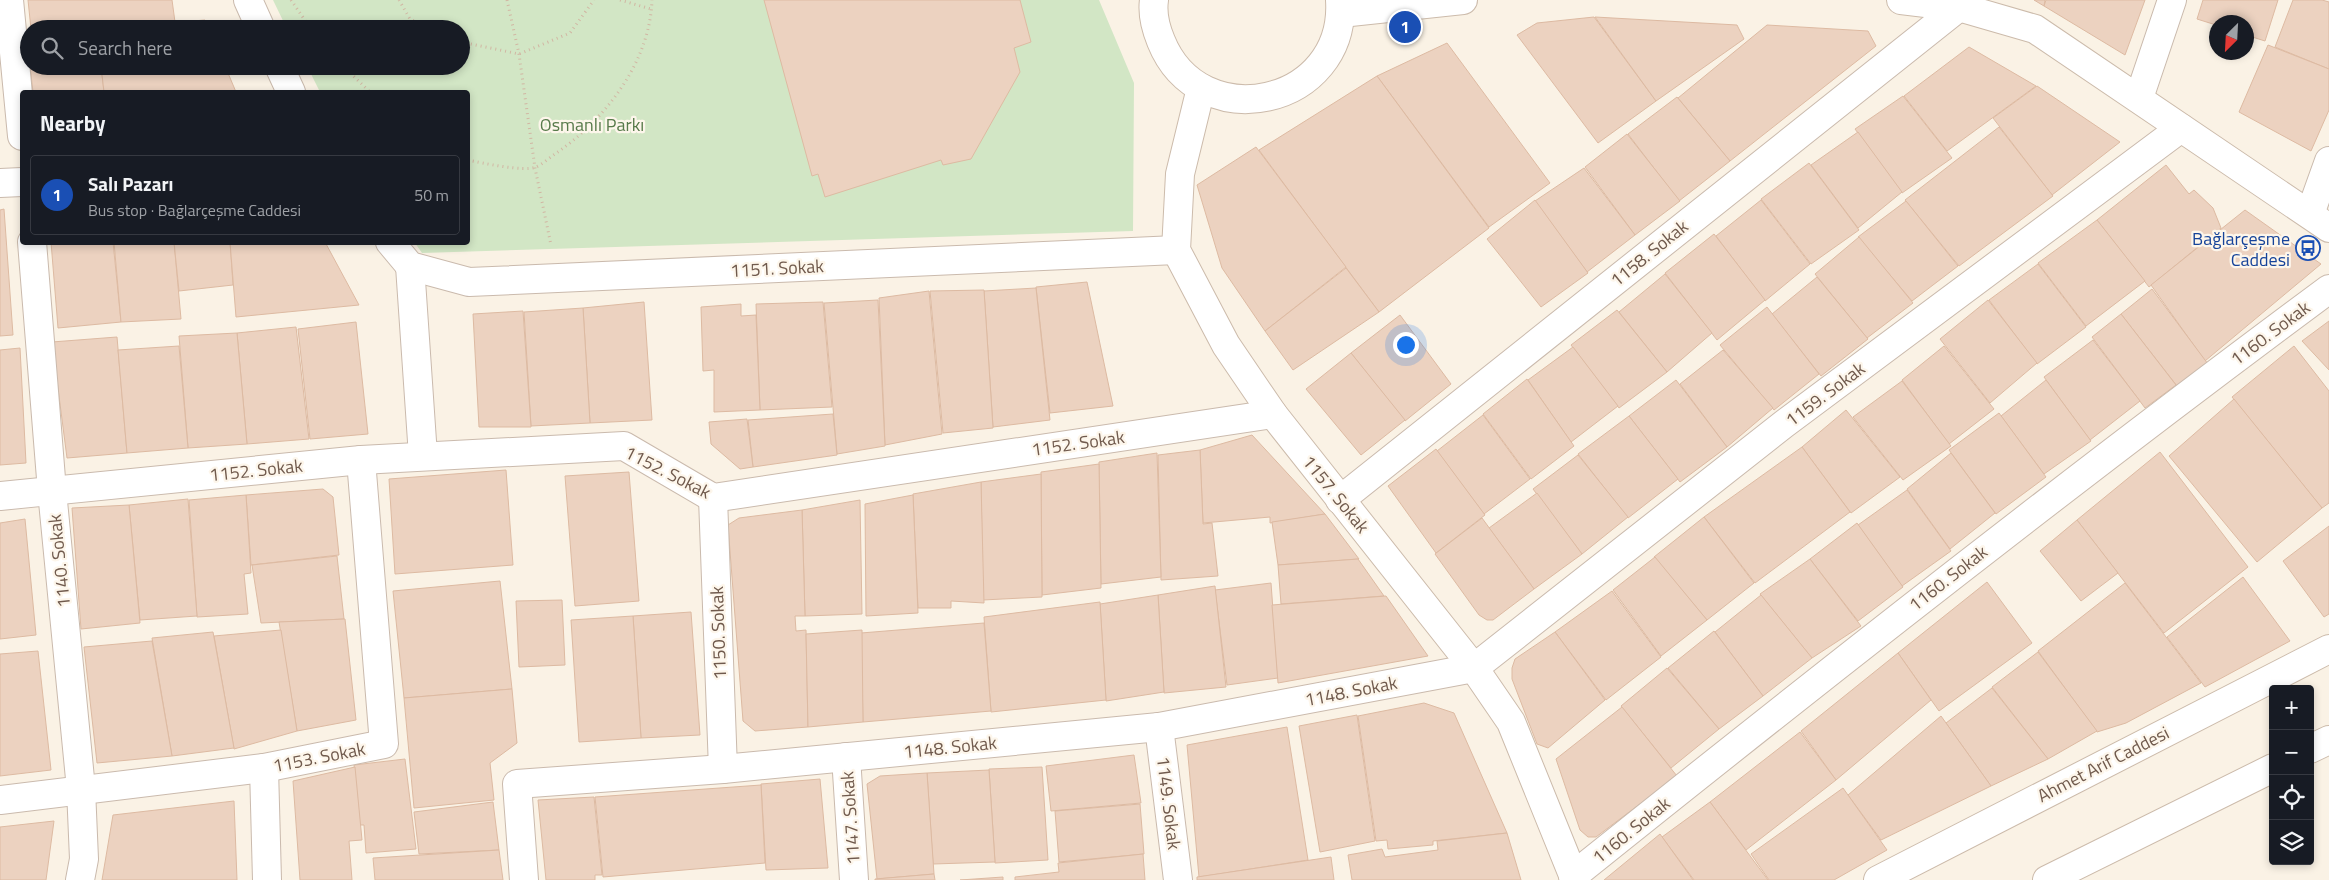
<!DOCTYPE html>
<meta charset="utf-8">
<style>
:root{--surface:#171b24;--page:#242831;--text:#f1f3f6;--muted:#9ea1a6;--line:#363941;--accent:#db2777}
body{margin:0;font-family:"Titillium Web",sans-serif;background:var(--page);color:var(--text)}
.controls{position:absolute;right:15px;bottom:15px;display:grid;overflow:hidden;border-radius:5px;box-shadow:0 2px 8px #0003}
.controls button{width:45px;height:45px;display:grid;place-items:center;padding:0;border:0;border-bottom:1px solid var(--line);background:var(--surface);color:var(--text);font:25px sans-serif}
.compass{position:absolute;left:2209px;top:15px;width:45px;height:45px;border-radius:50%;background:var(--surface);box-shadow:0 2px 8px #0003;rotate:204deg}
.you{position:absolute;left:1405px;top:344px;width:18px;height:18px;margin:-12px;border:4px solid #fff;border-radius:50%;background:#1a73e8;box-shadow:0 0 0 8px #1a73e833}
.badge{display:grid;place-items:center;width:32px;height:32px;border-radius:50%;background:var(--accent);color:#fff;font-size:16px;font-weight:700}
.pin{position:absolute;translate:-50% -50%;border:2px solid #fff;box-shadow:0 1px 5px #0006}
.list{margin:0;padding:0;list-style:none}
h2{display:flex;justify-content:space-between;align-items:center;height:65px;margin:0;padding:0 20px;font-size:21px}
h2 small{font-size:16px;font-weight:400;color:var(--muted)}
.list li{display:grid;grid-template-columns:32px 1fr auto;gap:15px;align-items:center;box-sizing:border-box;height:80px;margin:0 10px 10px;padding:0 10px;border:1px solid var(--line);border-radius:5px}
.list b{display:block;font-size:19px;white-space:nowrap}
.list p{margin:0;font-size:16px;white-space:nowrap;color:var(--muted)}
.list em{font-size:16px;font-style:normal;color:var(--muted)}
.icon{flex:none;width:28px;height:28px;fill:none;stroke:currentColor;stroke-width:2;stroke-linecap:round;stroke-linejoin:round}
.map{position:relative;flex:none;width:2329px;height:880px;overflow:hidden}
.search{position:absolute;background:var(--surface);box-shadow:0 2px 8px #0003;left:20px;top:20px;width:450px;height:55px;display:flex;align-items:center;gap:12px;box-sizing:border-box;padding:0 18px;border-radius:28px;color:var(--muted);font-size:19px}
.panel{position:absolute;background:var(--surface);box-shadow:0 2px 8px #0003;left:20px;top:90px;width:450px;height:155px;border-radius:5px}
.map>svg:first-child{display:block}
</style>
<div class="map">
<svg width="2329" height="880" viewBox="0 0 2329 880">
<rect width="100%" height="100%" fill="#faf2e5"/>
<polygon fill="#d2e6c5" points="273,0 1099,0 1134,83 1133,231 422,253 415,243 468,242 468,92 320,92 307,66 461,66 461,29 287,29"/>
<g fill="#ecd2c0" stroke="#ddbaa2">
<polygon points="28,0 172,0 175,22 90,29 31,29"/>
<polygon points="764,0 1020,0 1031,42 1014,48 1020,72 971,159 943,165 941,160 825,197 818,174 812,176"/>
<polygon points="2034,0 2045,0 2044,6"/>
<polygon points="2046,0 2145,0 2125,55 2044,6"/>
<polygon points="2203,0 2278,0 2265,41 2246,35 2246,22 2216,22 2216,25 2197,19"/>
<polygon points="2293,0 2322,0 2329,2 2329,69 2275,47"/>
<polygon points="1594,17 1656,101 1598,143 1517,35 1537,23"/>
<polygon points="1595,17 1737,25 1744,39 1656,101"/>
<polygon points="205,20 209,29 97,29"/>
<polygon points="1767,25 1868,31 1876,46 1730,161 1678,98"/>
<polygon points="1447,43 1550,183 1489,227 1377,76"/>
<polygon points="2268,45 2329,69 2329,110 2311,151 2239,112"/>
<polygon points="1969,47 2036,86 1947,151 1904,96"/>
<polygon points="30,66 101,66 104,92 33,92"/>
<polygon points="101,66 225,66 236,92 104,92"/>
<polygon points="1377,76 1489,228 1379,312 1259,150"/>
<polygon points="2037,86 2120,142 2052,195 1993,118"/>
<polygon points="1903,96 1952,158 1902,193 1855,129"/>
<polygon points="1677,97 1730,161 1679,201 1628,134"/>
<polygon points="1999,127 2053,196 1959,266 1905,200"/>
<polygon points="1858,132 1902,192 1858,228 1811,165"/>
<polygon points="1627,134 1680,201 1635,235 1585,167"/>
<polygon points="1256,147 1346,267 1265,331 1222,268 1197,185"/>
<polygon points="1809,163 1859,230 1811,264 1761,199"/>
<polygon points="2166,165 2189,194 2194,190 2213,208 2221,228 2149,287 2097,220"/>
<polygon points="1584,168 1635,235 1587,272 1535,201"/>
<polygon points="1535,200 1588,273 1541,307 1487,239"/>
<polygon points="1761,200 1810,264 1765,301 1716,236"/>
<polygon points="1906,201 1958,266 1912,301 1858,237"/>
<polygon points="4,209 13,335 0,336 0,210"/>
<polygon points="2245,210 2321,264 2205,361 2151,285"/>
<polygon points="2097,220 2145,281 2086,326 2038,263"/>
<polygon points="1714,234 1765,300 1717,340 1665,273"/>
<polygon points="1859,237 1913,303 1867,338 1815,274"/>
<polygon points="51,242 113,242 121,322 58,328"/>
<polygon points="114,242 174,242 181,319 121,322"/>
<polygon points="174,242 230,242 233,285 179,291"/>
<polygon points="230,242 325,242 359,305 236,317"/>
<polygon points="2038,264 2086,327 2037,364 1989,300"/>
<polygon points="1346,268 1379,312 1293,370 1265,331"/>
<polygon points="1665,274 1712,333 1667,372 1619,312"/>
<polygon points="1817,277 1868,339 1821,376 1772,314"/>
<polygon points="1087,282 1113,406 1050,413 1036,287"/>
<polygon points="1036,288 1050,420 993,427 984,291"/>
<polygon points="2152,289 2208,364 2177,386 2121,314"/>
<polygon points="984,290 993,428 943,433 930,291"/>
<polygon points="929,291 942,434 885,445 879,298"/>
<polygon points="878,300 885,446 837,454 824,303"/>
<polygon points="1988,300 2037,363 1990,403 1940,339"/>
<polygon points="644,302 652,420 590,423 583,308"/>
<polygon points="823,302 832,407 760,410 756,304"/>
<polygon points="741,304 741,316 756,315 760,410 714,412 714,370 703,371 701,307"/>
<polygon points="1767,307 1819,374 1774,410 1720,345"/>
<polygon points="583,308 590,423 531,426 524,312"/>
<polygon points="1617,310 1667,372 1619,408 1571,345"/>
<polygon points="523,311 531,427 479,427 473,314"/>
<polygon points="2121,314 2176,385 2145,408 2092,337"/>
<polygon points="1400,315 1451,384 1405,421 1351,353"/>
<polygon points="2329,321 2329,370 2302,341"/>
<polygon points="356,322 368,434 310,439 298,329"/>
<polygon points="296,327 309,439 247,444 237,333"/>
<polygon points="237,333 247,444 188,448 179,336"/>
<polygon points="117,337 127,453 67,458 52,342"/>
<polygon points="2093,340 2140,401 2090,440 2044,377"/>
<polygon points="179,346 188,448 127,453 118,350"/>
<polygon points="1944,346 1994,409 1949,444 1902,380"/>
<polygon points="2294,346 2329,391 2329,503 2322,508 2232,397"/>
<polygon points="1573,347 1618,406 1571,442 1528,380"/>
<polygon points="20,348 26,463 0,465 0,350"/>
<polygon points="1723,350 1773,408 1727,447 1680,384"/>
<polygon points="1351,353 1405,420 1361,455 1306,389"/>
<polygon points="1527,379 1574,446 1531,479 1483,414"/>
<polygon points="1676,380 1727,447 1680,482 1629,416"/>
<polygon points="2046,380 2091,441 2044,474 2001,416"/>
<polygon points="1902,381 1951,446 1903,480 1853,417"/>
<polygon points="2234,399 2322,508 2257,562 2169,456"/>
<polygon points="1846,410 1900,477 1851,513 1802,447"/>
<polygon points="1999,413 2046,477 1996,514 1949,450"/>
<polygon points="833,414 837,455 753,467 748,420"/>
<polygon points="1483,415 1530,479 1484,514 1437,451"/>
<polygon points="1629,416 1678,479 1628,518 1578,454"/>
<polygon points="747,419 753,467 740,469 711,444 709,422"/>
<polygon points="1252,435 1325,514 1270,523 1270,517 1203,523 1200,450"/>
<polygon points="1802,447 1850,512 1755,583 1704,517"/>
<polygon points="1436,449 1485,515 1436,553 1388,486"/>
<polygon points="1200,450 1203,524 1212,523 1218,576 1161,580 1158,455"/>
<polygon points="2160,452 2248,567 2164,633 2077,520"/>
<polygon points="1157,453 1161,577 1101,584 1099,462"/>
<polygon points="1951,453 1995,513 1950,549 1907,489"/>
<polygon points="1578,455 1628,517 1582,554 1533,489"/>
<polygon points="1099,464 1101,588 1042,595 1041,472"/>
<polygon points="506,470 513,565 395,574 389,479"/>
<polygon points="629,472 639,601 575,606 565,476"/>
<polygon points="1041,474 1042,597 983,600 981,482"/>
<polygon points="981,482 984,603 951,601 951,608 918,608 913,494"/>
<polygon points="323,489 333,497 339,555 251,565 246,495"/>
<polygon points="1907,490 1951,551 1902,586 1858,525"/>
<polygon points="1537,493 1582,554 1534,589 1489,528"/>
<polygon points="246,495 251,573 244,574 248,614 197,617 189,500"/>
<polygon points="913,495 918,613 866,616 865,504"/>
<polygon points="188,499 197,616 140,620 129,505"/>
<polygon points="860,500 862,614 805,616 802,510"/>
<polygon points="129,505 140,623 81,629 72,508"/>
<polygon points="802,510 805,616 795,616 796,631 806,630 808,727 755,731 743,721 728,525 739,518"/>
<polygon points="1325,514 1359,559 1278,565 1272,522"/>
<polygon points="1704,517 1754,583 1707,620 1654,557"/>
<polygon points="1482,518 1534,589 1493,620 1487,620 1479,615 1435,554"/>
<polygon points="25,519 36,635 0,639 0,523"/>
<polygon points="2077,520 2118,573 2081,601 2040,551"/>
<polygon points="1857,523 1903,587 1858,621 1810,559"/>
<polygon points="2329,526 2329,614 2324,617 2283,561"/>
<polygon points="337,556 344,619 261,623 252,565"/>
<polygon points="1655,557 1707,620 1661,656 1613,590"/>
<polygon points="1358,559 1384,596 1281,604 1278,565"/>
<polygon points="1810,559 1861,626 1812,658 1760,594"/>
<polygon points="2243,577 2290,641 2205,687 2167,637"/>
<polygon points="500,581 512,689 404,698 393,591"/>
<polygon points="1987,582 2032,643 1939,711 1898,653"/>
<polygon points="1271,583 1278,678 1227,685 1215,590"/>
<polygon points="2125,583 2201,683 2126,723 2097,732 2038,651"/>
<polygon points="1215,586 1226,687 1164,693 1158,595"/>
<polygon points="1612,591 1661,657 1606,700 1555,632"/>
<polygon points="1158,595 1164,692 1106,701 1100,604"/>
<polygon points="1761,595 1812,658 1763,696 1715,632"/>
<polygon points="1386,596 1428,656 1278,683 1272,605"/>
<polygon points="562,600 565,665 519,667 516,601"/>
<polygon points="1100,602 1106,700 991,712 984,617"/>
<polygon points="691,612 700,735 641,738 633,616"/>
<polygon points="633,616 641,738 579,742 571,620"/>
<polygon points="345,619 356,720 297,731 279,622"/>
<polygon points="984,623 991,711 863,722 861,633"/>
<polygon points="281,630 297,731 234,749 214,636"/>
<polygon points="862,630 863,722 808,727 806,634"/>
<polygon points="1714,631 1763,696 1719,729 1668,668"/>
<polygon points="213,632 234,748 172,756 152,638"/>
<polygon points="1555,632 1605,700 1548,748 1537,744 1512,679 1512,668 1515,659"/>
<polygon points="152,641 172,756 97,763 84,647"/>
<polygon points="38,651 51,770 0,776 0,654"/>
<polygon points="2038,652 2097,731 2048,759 1992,687"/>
<polygon points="1898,653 1931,700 1836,780 1801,731"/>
<polygon points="1667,668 1719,729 1671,768 1621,706"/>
<polygon points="1992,688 2048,759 1991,786 1946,723"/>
<polygon points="512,689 517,743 490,763 494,800 414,808 404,698"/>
<polygon points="1424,703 1454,713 1507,833 1433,841 1433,845 1388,849 1387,840 1376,841 1358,716"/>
<polygon points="1622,707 1677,776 1596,837 1588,837 1580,830 1556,759"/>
<polygon points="1357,715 1375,841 1320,852 1299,726"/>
<polygon points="1941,716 1991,786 1881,840 1848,795"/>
<polygon points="1287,727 1308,860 1199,877 1187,745"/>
<polygon points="1800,732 1836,780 1746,850 1710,802"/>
<polygon points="1134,755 1141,803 1051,811 1046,766"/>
<polygon points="405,759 416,849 366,853 364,825 360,825 354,765"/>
<polygon points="355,767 362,840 349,841 352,880 300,880 293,781"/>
<polygon points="1042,767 1048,860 995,863 989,769"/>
<polygon points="989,770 995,862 933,864 927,773"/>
<polygon points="927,773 934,874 877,879 867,784 880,776"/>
<polygon points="820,779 828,868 766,870 761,784"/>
<polygon points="761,785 765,863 603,877 595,797"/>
<polygon points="1843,788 1887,850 1834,880 1769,880 1751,854"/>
<polygon points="594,797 602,875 595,875 595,880 546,880 538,800"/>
<polygon points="234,801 237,880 102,880 113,815"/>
<polygon points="493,802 499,850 419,854 414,812"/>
<polygon points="1710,802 1768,880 1694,880 1662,837"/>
<polygon points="1140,804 1144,854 1059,862 1055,811"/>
<polygon points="54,821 46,880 0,880 0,827"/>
<polygon points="1507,833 1521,880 1352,880 1348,855 1382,849 1385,857 1438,850 1437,841"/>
<polygon points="1660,834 1693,880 1604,880"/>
<polygon points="499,850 503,880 375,880 373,858"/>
<polygon points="1143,854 1145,880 1015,880 1015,877 1059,872 1058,863"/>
<polygon points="1331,857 1334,880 1197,880 1197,877"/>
<polygon points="934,874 935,880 875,880 875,879"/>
<polygon points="1003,877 1003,880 960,880"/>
</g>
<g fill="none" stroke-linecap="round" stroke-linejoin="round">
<defs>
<g id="street">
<polyline points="9,0 22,136"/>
<polyline points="248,0 261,29"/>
<polyline points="279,66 291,92"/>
<polyline points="2139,98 2172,0"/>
<polyline points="0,183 22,182"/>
<polyline points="2310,214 2329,161"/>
<polyline points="32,242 52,491 81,789 84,859 80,880"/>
<polyline points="390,242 410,266 469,282 1176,250"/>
<polyline points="410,266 423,456"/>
<polyline points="0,496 361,460 624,446 713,498 1273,414"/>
<polyline points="713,498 723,769"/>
<polyline points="1340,500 1959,7 1960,0"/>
<polyline points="1159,727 1178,880"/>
<polyline points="846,757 854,880"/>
<polyline points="264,768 267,880"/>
<polyline points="0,800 264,768 384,744 361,460"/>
<path d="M1573,876C1822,676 2073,479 2329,289"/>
<polyline points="524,880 517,784 723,769 1159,727 1474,668 1784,424 2181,128"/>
</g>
<g id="secondary">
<path d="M1154,0C1152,14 1156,29 1161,41C1200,138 1347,106 1340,0"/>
<polyline points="1901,0 1959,7 2035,29 2329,228"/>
<polyline points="1341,13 1463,0"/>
<polyline points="1201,88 1180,174 1176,250 1226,345 1273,414 1474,668 1511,722 1575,880"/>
<polyline points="2310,749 2329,740"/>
<polyline points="1878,880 2329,649"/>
<polyline points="2047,880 2273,768"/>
</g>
</defs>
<use href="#street" stroke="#cabaad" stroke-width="30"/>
<use href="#secondary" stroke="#ccbbab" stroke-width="30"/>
<g stroke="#d1b6a3" stroke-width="3" stroke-dasharray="1 4" stroke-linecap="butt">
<polyline points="291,0 311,29"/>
<polyline points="399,0 410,19 431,29"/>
<polyline points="507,0 519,54 535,168 551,245"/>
<polyline points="620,0 651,9"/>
<polyline points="461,42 519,54 570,33 594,0"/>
<polyline points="343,66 370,92"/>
<path d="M468,160C482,163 524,172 536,167C543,164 549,158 555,154C605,120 650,62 652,0"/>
</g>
<use href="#street" stroke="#fff" stroke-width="28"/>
<use href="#secondary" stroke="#fff" stroke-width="28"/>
</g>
<defs>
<symbol id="bus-ring" viewBox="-11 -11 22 22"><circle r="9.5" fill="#fdf6eb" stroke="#1a4fb4" stroke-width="1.5"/><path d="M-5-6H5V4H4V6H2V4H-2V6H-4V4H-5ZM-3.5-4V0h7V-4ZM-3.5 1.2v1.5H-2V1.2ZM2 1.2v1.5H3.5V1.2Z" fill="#1a4fb4"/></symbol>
</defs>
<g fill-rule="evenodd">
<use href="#bus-ring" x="2294" y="234" width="28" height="28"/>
</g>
<g text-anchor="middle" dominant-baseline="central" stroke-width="4.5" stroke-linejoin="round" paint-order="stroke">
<g font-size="18" fill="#577a4a" stroke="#fdf6eb">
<text x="592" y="124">Osmanlı Parkı</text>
</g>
<g font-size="18" fill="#164399" stroke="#fdf6eb" text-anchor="end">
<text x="2290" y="238">Bağlarçeşme<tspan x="2290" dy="21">Caddesi</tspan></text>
</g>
<g font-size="18" fill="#705a4d" stroke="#fdf6eb">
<text transform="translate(1649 253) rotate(-39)">1158. Sokak</text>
<text transform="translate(777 268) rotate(-3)">1151. Sokak</text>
<text transform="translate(2270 333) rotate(-37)">1160. Sokak</text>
<text transform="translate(1825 394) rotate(-37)">1159. Sokak</text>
<text transform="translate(1078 443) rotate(-8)">1152. Sokak</text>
<text transform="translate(256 470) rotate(-6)">1152. Sokak</text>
<text transform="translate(668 472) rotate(27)">1152. Sokak</text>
<text transform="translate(1336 494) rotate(51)">1157. Sokak</text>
<text transform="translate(59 561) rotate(-96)">1140. Sokak</text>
<text transform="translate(1948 578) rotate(-38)">1160. Sokak</text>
<text transform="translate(718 633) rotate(-92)">1150. Sokak</text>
<text transform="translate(1351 691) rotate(-11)">1148. Sokak</text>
<text transform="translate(950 747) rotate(-6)">1148. Sokak</text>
<text transform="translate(319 757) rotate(-11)">1153. Sokak</text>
<text transform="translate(2103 764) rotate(-27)">Ahmet Arif Caddesi</text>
<text transform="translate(1169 803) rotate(83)">1149. Sokak</text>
<text transform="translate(850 818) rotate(-94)">1147. Sokak</text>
<text transform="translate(1631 830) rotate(-39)">1160. Sokak</text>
</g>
</g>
</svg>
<div class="controls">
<button>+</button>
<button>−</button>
<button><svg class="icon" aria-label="locate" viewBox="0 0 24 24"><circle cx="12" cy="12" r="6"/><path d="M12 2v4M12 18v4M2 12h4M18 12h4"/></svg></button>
<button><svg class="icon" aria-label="layers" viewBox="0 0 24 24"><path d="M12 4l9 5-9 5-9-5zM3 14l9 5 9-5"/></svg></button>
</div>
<svg class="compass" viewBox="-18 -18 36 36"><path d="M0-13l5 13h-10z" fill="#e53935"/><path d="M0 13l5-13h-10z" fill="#9ea1a6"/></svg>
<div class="you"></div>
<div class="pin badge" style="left:1405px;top:27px;background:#1a4fb4">1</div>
<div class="search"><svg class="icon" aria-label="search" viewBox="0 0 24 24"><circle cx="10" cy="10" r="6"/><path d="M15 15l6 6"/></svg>Search here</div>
<section class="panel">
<h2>Nearby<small></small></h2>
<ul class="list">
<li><span class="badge" style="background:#1a4fb4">1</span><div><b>Salı Pazarı</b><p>Bus stop · Bağlarçeşme Caddesi</p></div><em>50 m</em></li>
</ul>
</section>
</div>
